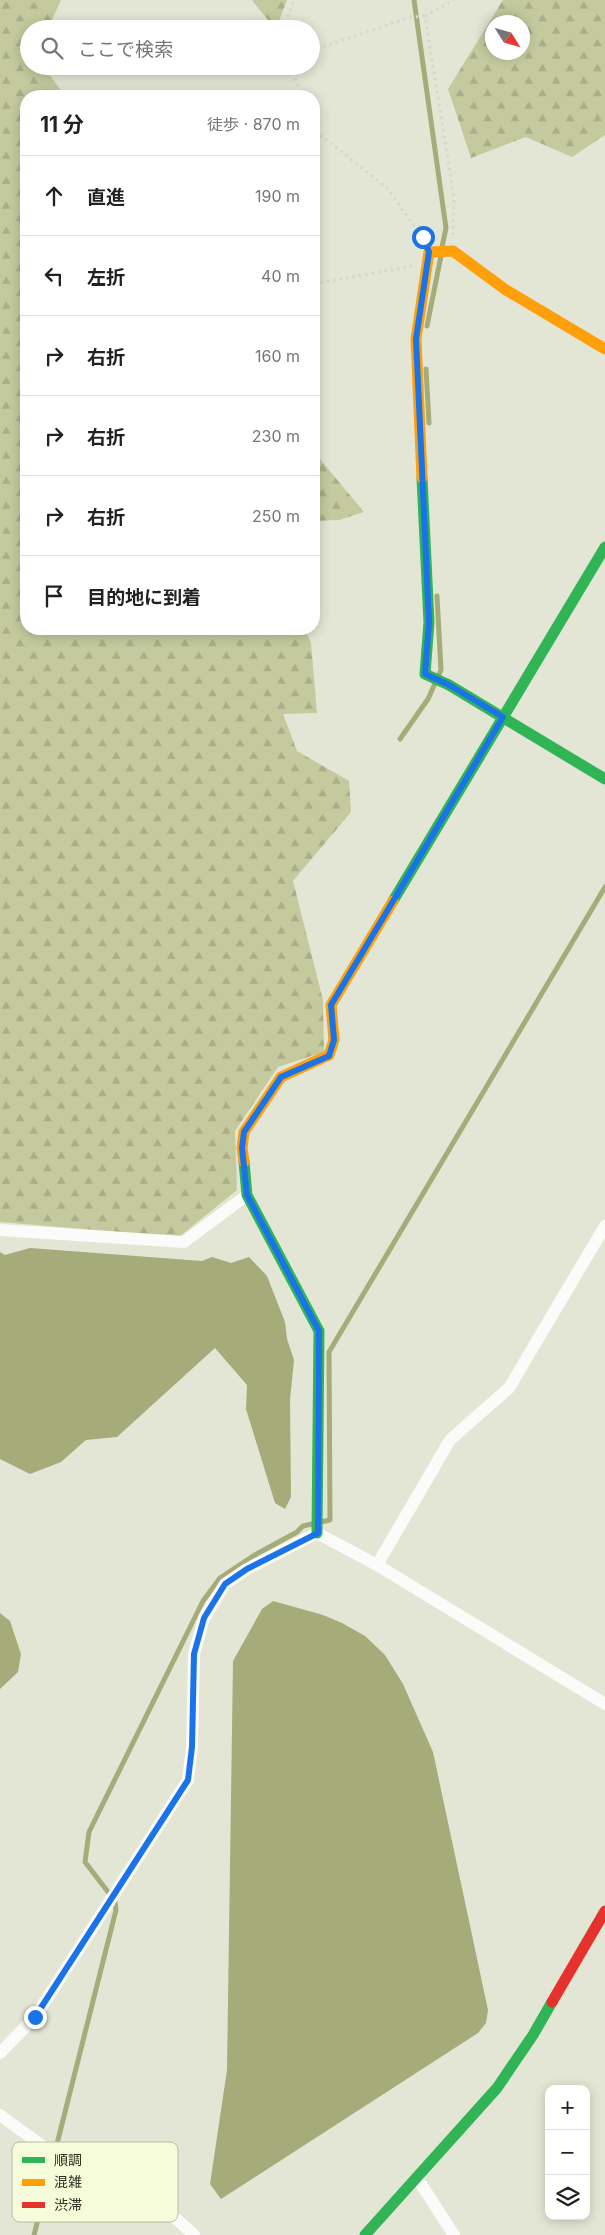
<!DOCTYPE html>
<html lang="ja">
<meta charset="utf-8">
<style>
:root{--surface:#fff;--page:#f2f2f2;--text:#222;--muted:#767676;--line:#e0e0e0}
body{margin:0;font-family:Inter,"Noto Sans JP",sans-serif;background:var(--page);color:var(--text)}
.controls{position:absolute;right:15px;bottom:15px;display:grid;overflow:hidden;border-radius:10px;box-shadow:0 2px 12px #0003}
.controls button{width:45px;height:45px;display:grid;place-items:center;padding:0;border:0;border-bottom:1px solid var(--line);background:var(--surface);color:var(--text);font:25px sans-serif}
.compass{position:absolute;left:485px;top:15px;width:45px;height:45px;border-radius:50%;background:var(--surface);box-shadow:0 2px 12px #0003;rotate:127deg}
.stop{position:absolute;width:15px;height:15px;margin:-11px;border:4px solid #1a73e8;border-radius:50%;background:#fff}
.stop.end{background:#1a73e8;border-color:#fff;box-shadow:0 1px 5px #0008}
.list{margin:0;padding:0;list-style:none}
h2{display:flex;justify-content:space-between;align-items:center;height:65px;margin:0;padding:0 20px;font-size:21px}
h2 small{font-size:16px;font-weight:400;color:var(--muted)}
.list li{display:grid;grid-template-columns:32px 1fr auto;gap:15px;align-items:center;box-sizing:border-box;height:80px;padding:0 20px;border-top:1px solid var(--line)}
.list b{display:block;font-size:19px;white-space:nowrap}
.list em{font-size:16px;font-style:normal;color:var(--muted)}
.icon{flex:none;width:28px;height:28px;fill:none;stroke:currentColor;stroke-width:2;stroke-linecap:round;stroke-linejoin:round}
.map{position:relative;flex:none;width:605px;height:2235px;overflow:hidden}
.search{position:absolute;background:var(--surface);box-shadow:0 2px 12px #0003;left:20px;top:20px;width:300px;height:55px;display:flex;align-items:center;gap:12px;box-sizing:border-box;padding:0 18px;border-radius:28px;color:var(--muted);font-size:19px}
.panel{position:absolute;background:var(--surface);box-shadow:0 2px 12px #0003;left:20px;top:90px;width:300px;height:545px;border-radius:20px}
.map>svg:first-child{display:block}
</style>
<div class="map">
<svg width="605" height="2235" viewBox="0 0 605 2235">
<defs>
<pattern id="forest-firs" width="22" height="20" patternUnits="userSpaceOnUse" patternTransform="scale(1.25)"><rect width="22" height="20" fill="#c4ca9e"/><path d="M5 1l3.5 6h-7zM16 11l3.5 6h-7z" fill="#a9ae88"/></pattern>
</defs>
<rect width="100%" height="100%" fill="#e3e6d4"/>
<g fill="url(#forest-firs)" fill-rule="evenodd">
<polygon points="0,0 61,0 48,29 29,29 29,66 43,66 65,96 26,96 26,629 305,629 311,643 317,713 283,714 297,751 349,781 351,812 293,881 323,1000 324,1052 278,1067 235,1131 237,1190 179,1237 0,1222"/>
<polygon points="252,0 287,0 276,29 275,29"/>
<path d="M503,0H605V135L572,157L526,137L471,158L448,89ZM522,22V52H492V22Z"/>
<polygon points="314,452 364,512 339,520 314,521"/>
</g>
<g fill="#a5ac79">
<polygon points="30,1248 202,1261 212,1257 231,1263 249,1257 267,1276 285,1322 287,1339 294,1360 290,1400 291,1497 285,1509 275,1503 246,1409 247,1385 215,1348 117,1437 86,1440 61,1462 30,1474 0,1459 0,1252 5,1255"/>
<polygon points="273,1601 323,1615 342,1623 365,1636 385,1655 403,1684 433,1752 488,2010 486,2023 478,2033 221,2199 210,2184 227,2070 233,1661 262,1609"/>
<polygon points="0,1613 10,1621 21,1654 18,1672 0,1689"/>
</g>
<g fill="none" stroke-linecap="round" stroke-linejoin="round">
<g stroke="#a5ac79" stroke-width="5">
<polyline points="414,0 446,228 442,247"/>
<polyline points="427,326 441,256"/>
<polyline points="426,369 429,423"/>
<polyline points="400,739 428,699 441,670 437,596"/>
<polyline points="34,2235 116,1910 115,1901 85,1862 89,1832 203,1601 220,1578 253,1556 297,1532 303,1526 330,1520 329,1352 605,887"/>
</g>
<g stroke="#d5d7d1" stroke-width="3" stroke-dasharray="2.5 4" stroke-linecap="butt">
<polyline points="283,29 294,0"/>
<polyline points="311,51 411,17 425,16"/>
<polyline points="290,66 302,96"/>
<polyline points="314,132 328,141 387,188 423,238"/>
<polyline points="453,235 454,198 425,16 454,0"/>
<polyline points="314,284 412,266"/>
</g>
<g stroke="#fbfbf9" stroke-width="12">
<polyline points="0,1230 184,1242 247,1195"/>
<polyline points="377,1565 450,1440 509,1388 605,1226"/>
<polyline points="0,2053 35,2017 188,1780 192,1747 194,1654 204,1618 225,1584 247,1569 317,1533 377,1565 605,1704"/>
<polyline points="0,2115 66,2163 161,2205 194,2235"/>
<polyline points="417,2178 454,2235"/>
</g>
<g stroke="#30b455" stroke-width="11">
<polyline points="422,478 429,622 425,674 449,685 605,779"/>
<polyline points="393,901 605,547"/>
<polyline points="244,1162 247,1195 319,1331 317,1533"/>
<polyline points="365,2235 497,2088 533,2035 552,2002"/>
</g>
<g stroke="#ff9f0a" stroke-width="11">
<polyline points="422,478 416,339 429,252 453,251 506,290 605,349"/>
<polyline points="244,1162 242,1148 244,1132 281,1077 329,1055 334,1040 331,1005 393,901"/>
</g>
<polyline stroke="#e5322d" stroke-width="11" points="552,2002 605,1911"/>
</g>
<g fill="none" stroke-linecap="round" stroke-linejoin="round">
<polyline stroke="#1a73e8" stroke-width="6" points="35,2017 188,1780 192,1747 194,1654 204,1618 225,1584 247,1569 318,1533 319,1331 247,1195 242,1148 244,1132 281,1077 329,1056 334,1040 331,1005 503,717 449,685 425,674 429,622 416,339 429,252 423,237"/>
</g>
<rect x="12" y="2142" width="166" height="80" rx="8" fill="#f6fbd9" stroke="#babea2" stroke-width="1"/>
<rect x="22" y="2157" width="23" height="6" fill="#30b455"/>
<rect x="22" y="2179" width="23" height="7" fill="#ff9f0a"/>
<rect x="22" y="2202" width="23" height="6" fill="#e5322d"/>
<g font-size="14" fill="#2e3022">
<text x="54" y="2165">順調</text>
<text x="54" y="2187">混雑</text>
<text x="54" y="2210">渋滞</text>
</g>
</svg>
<div class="controls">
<button>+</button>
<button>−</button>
<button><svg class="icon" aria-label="layers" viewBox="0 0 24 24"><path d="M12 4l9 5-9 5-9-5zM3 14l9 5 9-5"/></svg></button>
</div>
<svg class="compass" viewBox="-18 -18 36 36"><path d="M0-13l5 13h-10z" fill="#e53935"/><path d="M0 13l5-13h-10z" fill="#767676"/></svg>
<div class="stop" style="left:423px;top:237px"></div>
<div class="stop end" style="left:35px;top:2017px"></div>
<div class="search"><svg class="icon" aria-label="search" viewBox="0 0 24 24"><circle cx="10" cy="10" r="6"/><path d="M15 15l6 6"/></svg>ここで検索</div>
<section class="panel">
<h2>11 分<small>徒歩 · 870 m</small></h2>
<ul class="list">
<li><svg class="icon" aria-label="ahead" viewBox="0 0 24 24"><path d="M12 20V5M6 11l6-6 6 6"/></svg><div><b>直進</b></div><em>190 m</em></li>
<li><svg class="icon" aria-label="left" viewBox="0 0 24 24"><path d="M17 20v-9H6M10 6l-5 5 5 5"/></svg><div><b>左折</b></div><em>40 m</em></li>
<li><svg class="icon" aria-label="right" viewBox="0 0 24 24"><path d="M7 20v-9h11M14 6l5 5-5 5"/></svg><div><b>右折</b></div><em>160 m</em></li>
<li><svg class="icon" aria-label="right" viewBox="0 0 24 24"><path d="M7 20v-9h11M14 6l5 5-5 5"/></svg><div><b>右折</b></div><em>230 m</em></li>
<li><svg class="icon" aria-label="right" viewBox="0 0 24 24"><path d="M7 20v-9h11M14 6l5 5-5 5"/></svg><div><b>右折</b></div><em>250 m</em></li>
<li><svg class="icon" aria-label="arrive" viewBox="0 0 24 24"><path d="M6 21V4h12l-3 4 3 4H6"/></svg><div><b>目的地に到着</b></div></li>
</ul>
</section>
</div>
